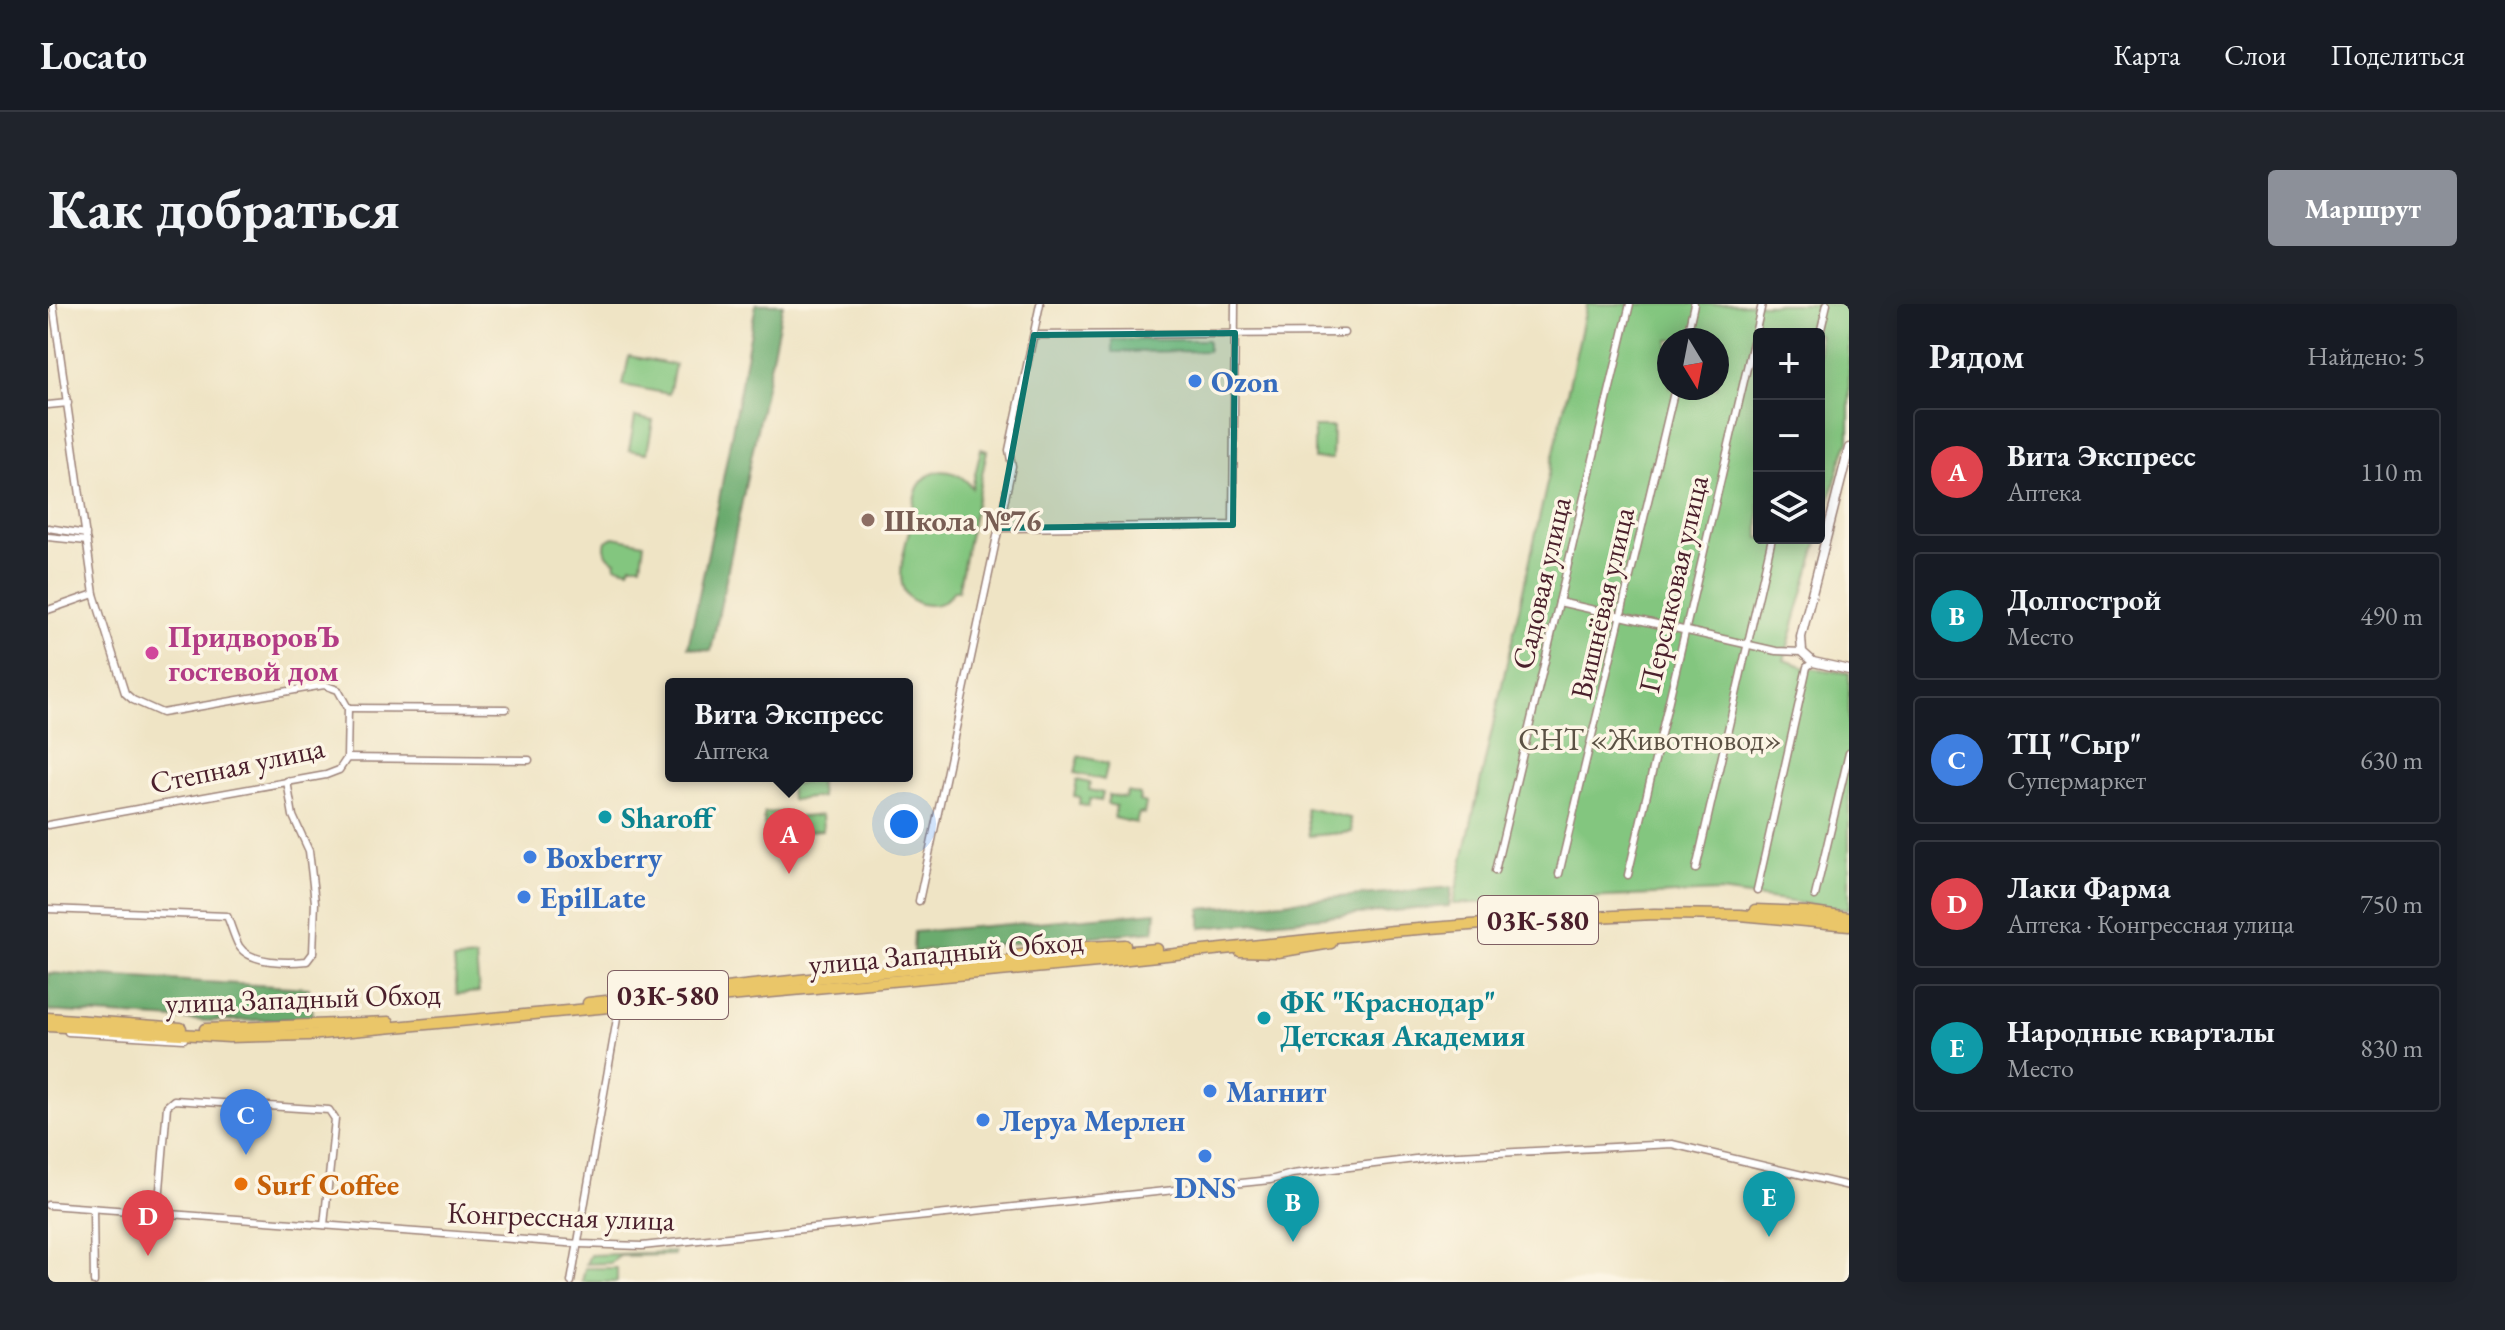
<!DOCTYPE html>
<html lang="ru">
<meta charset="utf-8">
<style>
:root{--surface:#171b24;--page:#20242c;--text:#f1f3f6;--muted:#9ea1a6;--line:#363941;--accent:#8c9099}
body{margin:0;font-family:"EB Garamond",serif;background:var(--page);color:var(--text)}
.controls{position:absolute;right:24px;top:24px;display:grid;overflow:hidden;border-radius:8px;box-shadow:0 4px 20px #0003}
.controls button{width:72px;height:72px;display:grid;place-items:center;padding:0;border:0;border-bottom:2px solid var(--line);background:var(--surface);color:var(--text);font:40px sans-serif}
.compass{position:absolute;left:1609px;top:24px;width:72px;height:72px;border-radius:50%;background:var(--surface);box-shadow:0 4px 20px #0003;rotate:170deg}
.you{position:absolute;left:856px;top:520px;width:28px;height:28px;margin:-20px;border:6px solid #fff;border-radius:50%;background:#1a73e8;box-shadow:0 0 0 12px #1a73e833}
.badge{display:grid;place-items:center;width:52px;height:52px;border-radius:50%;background:var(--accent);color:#fff;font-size:26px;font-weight:700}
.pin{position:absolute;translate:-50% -66px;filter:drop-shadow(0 2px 4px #0008)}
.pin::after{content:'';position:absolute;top:42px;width:28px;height:24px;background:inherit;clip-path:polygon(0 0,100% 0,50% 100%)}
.popup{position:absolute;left:617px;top:374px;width:248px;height:104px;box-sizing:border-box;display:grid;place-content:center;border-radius:8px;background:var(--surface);filter:drop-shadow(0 2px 6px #0005);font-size:26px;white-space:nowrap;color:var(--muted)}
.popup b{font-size:30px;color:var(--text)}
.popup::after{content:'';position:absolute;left:50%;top:100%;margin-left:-16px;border:16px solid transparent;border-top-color:var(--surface)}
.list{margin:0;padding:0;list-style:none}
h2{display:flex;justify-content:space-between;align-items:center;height:104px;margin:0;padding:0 32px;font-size:34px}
h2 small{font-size:26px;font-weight:400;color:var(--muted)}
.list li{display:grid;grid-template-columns:52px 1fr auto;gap:24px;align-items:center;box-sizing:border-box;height:128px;margin:0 16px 16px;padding:0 16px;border:2px solid var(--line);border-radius:8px}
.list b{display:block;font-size:30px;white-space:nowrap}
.list p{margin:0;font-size:26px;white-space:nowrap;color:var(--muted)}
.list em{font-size:26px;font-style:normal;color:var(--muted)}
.icon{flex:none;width:44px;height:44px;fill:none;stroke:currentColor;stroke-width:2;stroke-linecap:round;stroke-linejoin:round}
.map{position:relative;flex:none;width:1801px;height:978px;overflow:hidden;border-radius:8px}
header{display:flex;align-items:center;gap:48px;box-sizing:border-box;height:112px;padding:0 40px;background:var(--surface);border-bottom:2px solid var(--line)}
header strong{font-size:38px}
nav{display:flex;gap:44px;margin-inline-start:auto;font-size:28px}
.intro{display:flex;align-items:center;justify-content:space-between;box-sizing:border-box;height:192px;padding:0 48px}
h1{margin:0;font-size:56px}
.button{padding:20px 36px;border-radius:8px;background:var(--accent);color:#fff;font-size:28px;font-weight:700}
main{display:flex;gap:48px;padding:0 48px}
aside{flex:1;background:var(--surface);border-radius:8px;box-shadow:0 4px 20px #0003}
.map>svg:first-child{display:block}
</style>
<header>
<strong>Locato</strong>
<nav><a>Карта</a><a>Слои</a><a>Поделиться</a></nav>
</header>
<div class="intro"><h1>Как добраться</h1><a class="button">Маршрут</a></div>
<main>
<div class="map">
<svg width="1801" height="978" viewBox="0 0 1801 978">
<rect width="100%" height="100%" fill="#fcf5e5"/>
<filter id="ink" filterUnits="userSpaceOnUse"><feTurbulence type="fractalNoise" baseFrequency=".0125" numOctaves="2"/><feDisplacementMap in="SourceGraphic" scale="16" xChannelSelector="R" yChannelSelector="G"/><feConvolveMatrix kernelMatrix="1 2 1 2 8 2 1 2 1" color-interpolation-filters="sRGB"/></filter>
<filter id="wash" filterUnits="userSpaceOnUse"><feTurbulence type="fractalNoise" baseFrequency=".006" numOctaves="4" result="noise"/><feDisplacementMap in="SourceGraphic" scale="32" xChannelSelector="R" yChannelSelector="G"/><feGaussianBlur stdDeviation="1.8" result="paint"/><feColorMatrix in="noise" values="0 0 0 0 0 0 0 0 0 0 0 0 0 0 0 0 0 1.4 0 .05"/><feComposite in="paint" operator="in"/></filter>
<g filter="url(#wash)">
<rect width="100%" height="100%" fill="#efe4c5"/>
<g fill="#83c67f" stroke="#667255" stroke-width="2" fill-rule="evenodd">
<path d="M1539,0H1801V137L1792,160L1736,356L1761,364L1801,369V606L1672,588L1405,600ZM1711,30H1771V234H1711ZM1621,36H1669V84H1621Z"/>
<polygon points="1065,36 1160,36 1160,47 1065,48"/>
<polygon points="581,52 627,61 621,90 575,81"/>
<polygon points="587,113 605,117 599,149 581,146"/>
<polygon points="1266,123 1285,123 1284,155 1266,155"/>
<path d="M933,145L939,147L910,287L906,286C900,296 892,302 880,301C838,297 856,248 862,223C864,210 865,190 872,180C887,159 913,167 924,184Z"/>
<path d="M566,233L596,239L593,261H583L581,265L567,262L568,257C559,254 555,246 558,237Z"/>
<polygon points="1031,452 1060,459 1056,476 1027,469"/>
<polygon points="1029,476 1042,479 1041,486 1055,489 1053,497 1042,495 1040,503 1031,500 1032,493 1026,492"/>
<polygon points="771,477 773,493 743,496 742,480"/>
<polygon points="1079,488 1092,491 1091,497 1098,499 1096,510 1091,509 1088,519 1066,514 1068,502 1059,500 1061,491 1077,494"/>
<polygon points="1258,504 1302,514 1304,528 1261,532"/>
<polygon points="736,508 738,529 717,531 716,509"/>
<polygon points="774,511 775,526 746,528 745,514"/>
<polygon points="428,654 431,688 409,690 406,656"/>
<polygon points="626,948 626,951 572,952 562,959 538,960 542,951"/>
<polygon points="537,964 569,964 569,978 534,978"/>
</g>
<g fill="#6aab6e" stroke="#5a654c" stroke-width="2">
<polygon points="708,0 735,0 663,347 640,343 670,201"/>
<polygon points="1404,583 1401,602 1153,624 1153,605"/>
<polygon points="1108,608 1106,627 865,648 866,628"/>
<polygon points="0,669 261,684 265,715 160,717 0,707"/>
</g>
</g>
<g filter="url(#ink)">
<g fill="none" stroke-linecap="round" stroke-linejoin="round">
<defs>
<g id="minor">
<polyline points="5,0 46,290 77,389 85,396 114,409 276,381 290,386 300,404 299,454"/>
<polyline points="986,31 1296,29"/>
<polyline points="1771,34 1779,0"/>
<polyline points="1638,36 1646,0"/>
<polyline points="0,101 20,99"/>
<polyline points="0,224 38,230"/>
<polyline points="950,224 1185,221 1187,0"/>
<polyline points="0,233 39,237"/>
<polyline points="1511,298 1728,347 1754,348"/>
<polyline points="0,306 46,290"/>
<polyline points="300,404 458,405"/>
<polyline points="0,521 278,471 291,466 299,454 481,456"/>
<polyline points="1648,565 1724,234"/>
<polyline points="1447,567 1582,0"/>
<polyline points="1511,570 1627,84"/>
<polyline points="1580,571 1714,0"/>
<polyline points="1709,586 1759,363 1765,358"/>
<polyline points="1767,592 1801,449"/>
<polyline points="871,597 964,162 961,146 992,0"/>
<path d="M0,605L179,612C183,621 186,633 191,642C202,660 241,659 259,657L265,649L267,598L261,547L245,512L239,477"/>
<polyline points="20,728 136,735"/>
<polyline points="0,901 532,940 594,942 1222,876 1244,870 1392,852 1624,840 1801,882"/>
<polyline points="45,904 46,978"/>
<polyline points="110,909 119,802 126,796 281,806 287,815 276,921"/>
<polyline points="523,978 571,703"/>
</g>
<polyline id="tertiary" points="1801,144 1753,333 1754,348 1765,358 1801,366"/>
<g id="trunk">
<polyline points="1707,606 1757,608 1801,614"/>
<polyline points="1192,647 1230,648 1283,639"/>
<polyline points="966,652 1022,644 1077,641"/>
<polyline points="540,699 816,669 1109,645"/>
<polyline points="0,714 133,724"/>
<polyline points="0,722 181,733 260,731 1071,656 1345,627 1488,616 1606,610 1692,611 1801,621"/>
<polyline points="157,725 341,718"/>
</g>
</defs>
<use href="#minor" stroke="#9c8278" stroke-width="9"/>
<use href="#tertiary" stroke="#9c8278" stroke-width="11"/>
<use href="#trunk" stroke="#9c8278" stroke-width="13"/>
<use href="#minor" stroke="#fff" stroke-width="6"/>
<use href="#tertiary" stroke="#fff" stroke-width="8"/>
<use href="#trunk" stroke="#eac669" stroke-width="10"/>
</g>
</g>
<path fill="#0f766e" fill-opacity="0.2" stroke="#0f766e" stroke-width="6" stroke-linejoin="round" d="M1187,29L1185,221L950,224L986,31Z"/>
<g fill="#3f7fe0" stroke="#fcf5e5" stroke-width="3">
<circle cx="1147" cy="77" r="8"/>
<circle cx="482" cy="553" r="8"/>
<circle cx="476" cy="593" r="8"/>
<circle cx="1162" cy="787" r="8"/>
<circle cx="935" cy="816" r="8"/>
<circle cx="1157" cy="852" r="8"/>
</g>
<circle fill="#8d6e63" stroke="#fcf5e5" stroke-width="3" cx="820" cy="216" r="8"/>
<circle fill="#d1479c" stroke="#fcf5e5" stroke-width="3" cx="104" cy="349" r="8"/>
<g fill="#0f9aa8" stroke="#fcf5e5" stroke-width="3">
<circle cx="557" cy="513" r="8"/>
<circle cx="1216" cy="714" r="8"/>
</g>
<circle fill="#e8710a" stroke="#fcf5e5" stroke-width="3" cx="193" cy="880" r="8"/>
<g text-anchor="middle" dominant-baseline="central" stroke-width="7" stroke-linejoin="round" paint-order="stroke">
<g fill="#fcf5e5" stroke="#7f5f63" stroke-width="2">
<rect x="1430" y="592" width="120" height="48" rx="6"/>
<rect x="560" y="667" width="120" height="48" rx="6"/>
</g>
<g font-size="28" font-weight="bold" fill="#4a1f2b">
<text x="1490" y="616">03К-580</text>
<text x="620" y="691">03К-580</text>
</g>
<g font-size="30" font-weight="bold" fill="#366cbe" stroke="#fcf5e5" text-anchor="start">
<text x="1163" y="77">Ozon</text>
<text x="498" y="553">Boxberry</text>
<text x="492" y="593">EpilLate</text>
<text x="1178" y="787">Магнит</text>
<text x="951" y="816">Леруа Мерлен</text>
<text x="1157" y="883" text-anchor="middle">DNS</text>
</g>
<g font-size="30" font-weight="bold" fill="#785e54" stroke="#fcf5e5" text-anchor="start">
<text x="836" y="216">Школа №76</text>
</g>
<g font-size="30" fill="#4a1f2b" stroke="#fcf5e5">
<text transform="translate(1493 279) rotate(-77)">Садовая улица</text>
<text transform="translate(1625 280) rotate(-77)">Персиковая улица</text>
<text transform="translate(1554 299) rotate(-77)">Вишнёвая улица</text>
<text transform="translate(189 461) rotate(-12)">Степная улица</text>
<text transform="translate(898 648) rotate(-5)">улица Западный Обход</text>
<text transform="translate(255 694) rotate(-2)">улица Западный Обход</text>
<text transform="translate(513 912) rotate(2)">Конгрессная улица</text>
</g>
<g font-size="30" font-weight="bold" fill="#b23c85" stroke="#fcf5e5" text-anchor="start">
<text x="120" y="332">ПридворовЪ<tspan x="120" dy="34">гостевой дом</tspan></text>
</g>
<g font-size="30" fill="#5b5144" stroke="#fcf5e5">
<text x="1602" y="435">СНТ «Животновод»</text>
</g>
<g font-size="30" font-weight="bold" fill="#0d838f" stroke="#fcf5e5" text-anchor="start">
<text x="573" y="513">Sharoff</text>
<text x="1232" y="697">ФК "Краснодар"<tspan x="1232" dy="34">Детская Академия</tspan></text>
</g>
<g font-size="30" font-weight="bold" fill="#c56008" stroke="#fcf5e5" text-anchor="start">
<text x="209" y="880">Surf Coffee</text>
</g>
</g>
</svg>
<div class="controls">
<button>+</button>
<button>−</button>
<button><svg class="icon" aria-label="layers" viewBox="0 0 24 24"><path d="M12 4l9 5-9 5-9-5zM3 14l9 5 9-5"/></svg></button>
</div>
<svg class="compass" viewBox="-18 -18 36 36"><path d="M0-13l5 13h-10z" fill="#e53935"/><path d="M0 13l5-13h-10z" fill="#9ea1a6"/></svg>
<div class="you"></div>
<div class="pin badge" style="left:741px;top:570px;background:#e0444e">A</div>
<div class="popup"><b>Вита Экспресс</b>Аптека</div>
<div class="pin badge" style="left:1245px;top:938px;background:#0f9aa8">B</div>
<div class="pin badge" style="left:198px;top:851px;background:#3f7fe0">C</div>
<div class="pin badge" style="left:100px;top:952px;background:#e0444e">D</div>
<div class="pin badge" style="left:1721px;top:933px;background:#0f9aa8">E</div>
</div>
<aside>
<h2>Рядом<small>Найдено: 5</small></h2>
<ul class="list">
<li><span class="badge" style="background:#e0444e">A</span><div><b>Вита Экспресс</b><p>Аптека</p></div><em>110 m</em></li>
<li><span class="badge" style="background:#0f9aa8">B</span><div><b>Долгострой</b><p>Место</p></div><em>490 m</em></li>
<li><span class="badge" style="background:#3f7fe0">C</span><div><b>ТЦ &quot;Сыр&quot;</b><p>Супермаркет</p></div><em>630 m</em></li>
<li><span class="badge" style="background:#e0444e">D</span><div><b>Лаки Фарма</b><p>Аптека · Конгрессная улица</p></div><em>750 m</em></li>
<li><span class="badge" style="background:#0f9aa8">E</span><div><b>Народные кварталы</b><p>Место</p></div><em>830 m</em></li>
</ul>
</aside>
</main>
